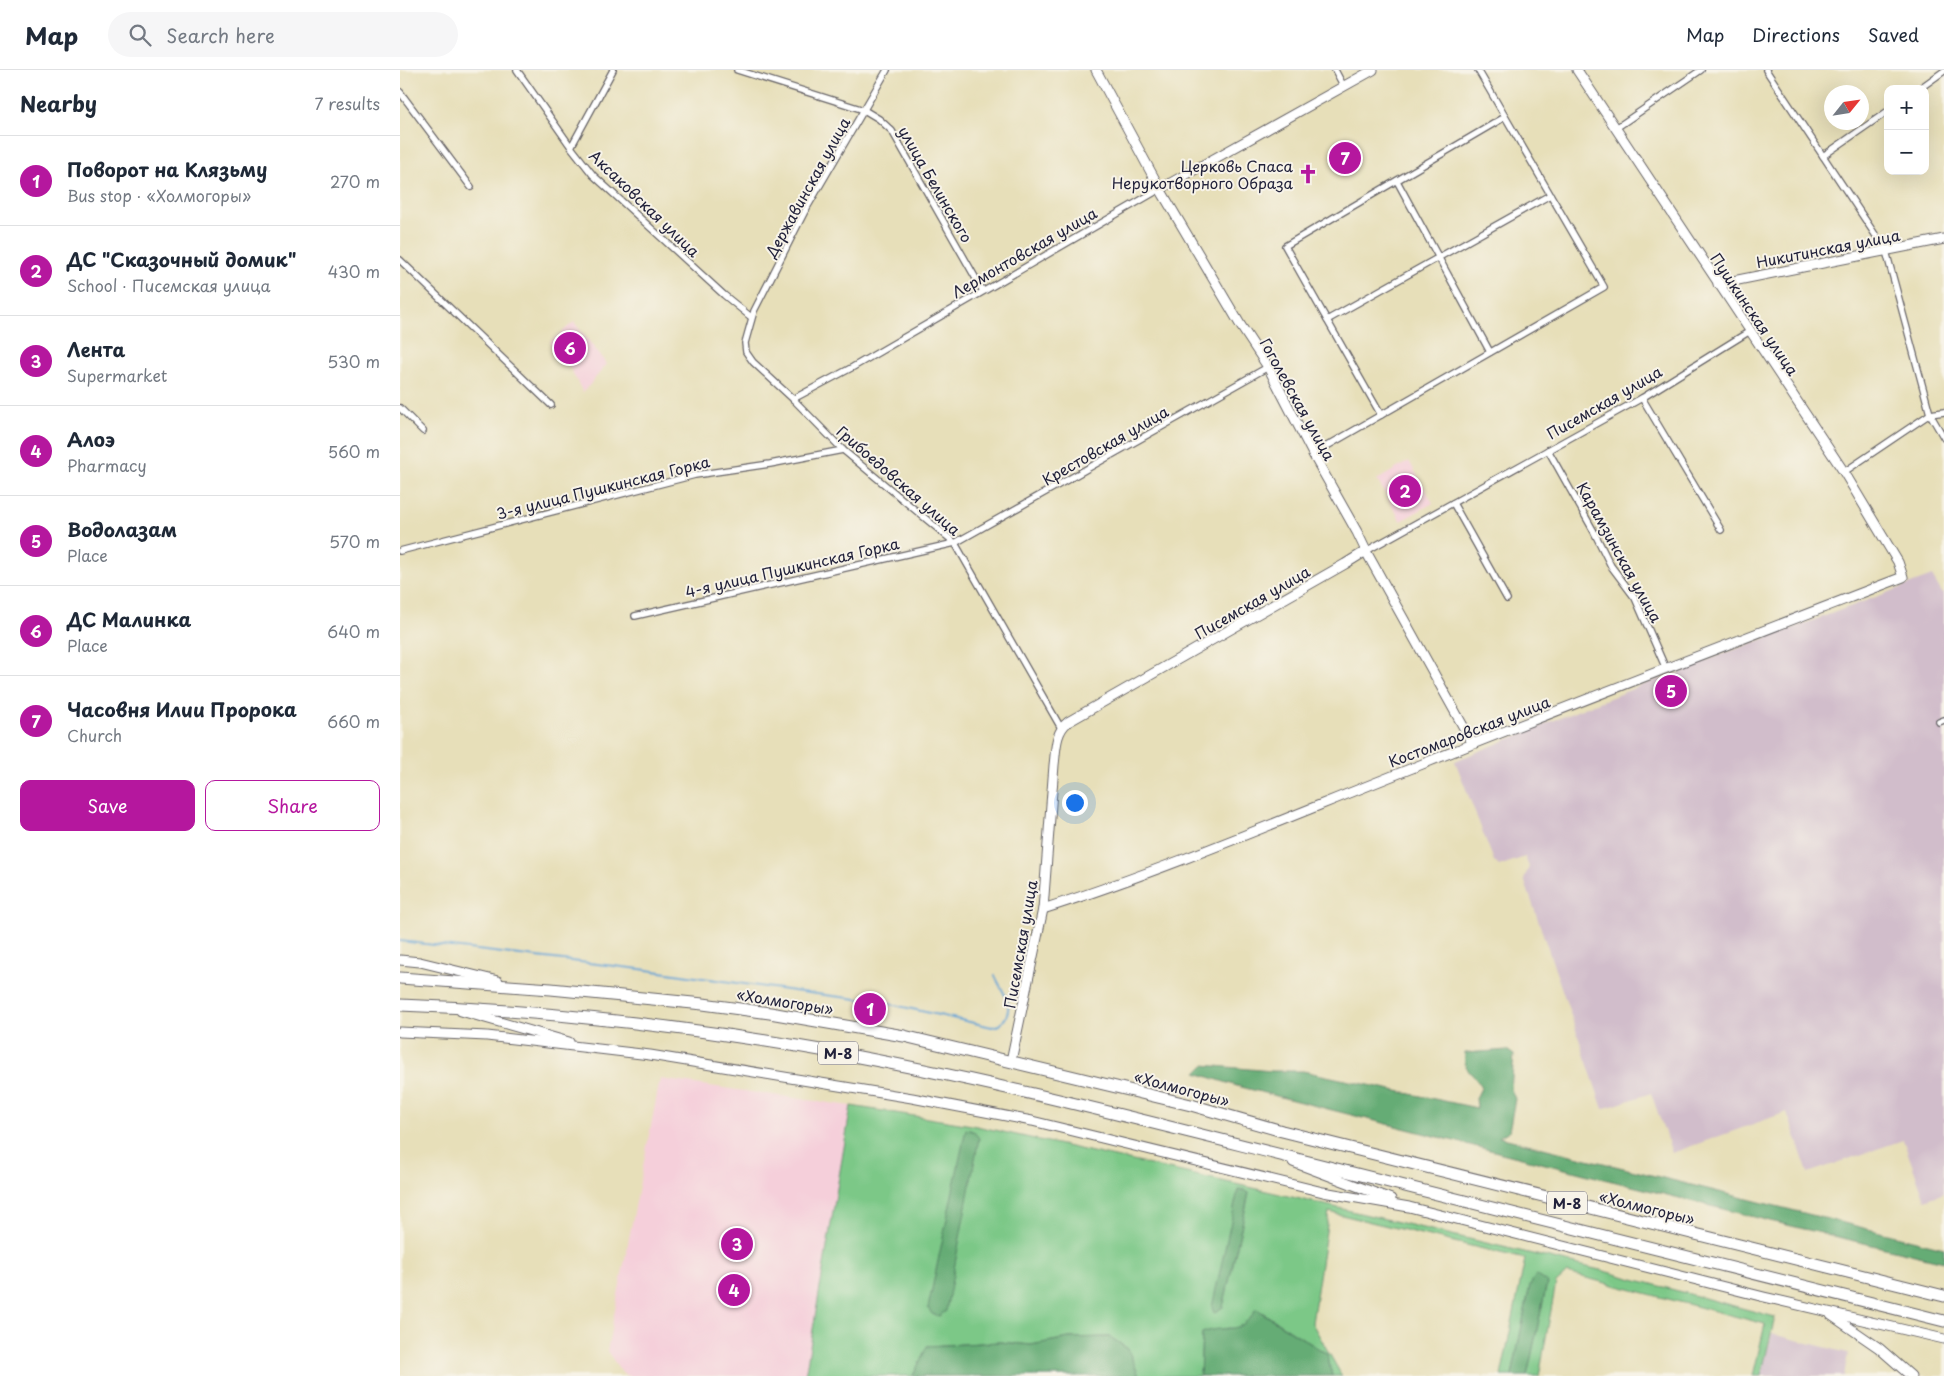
<!DOCTYPE html>
<meta charset="utf-8">
<style>
:root{--surface:#fff;--page:#f6f6f7;--text:#1f2937;--muted:#747a83;--line:#e0e1e3;--accent:#b5179e}
body{margin:0;font-family:"Playpen Sans",sans-serif;background:var(--page);color:var(--text)}
.controls{position:absolute;right:15px;top:15px;display:grid;overflow:hidden;border-radius:10px;box-shadow:0 5px 20px #0002}
.controls button{width:45px;height:45px;display:grid;place-items:center;padding:0;border:0;border-bottom:1px solid var(--line);background:var(--surface);color:var(--text);font:25px sans-serif}
.compass{position:absolute;left:1424px;top:15px;width:45px;height:45px;border-radius:50%;background:var(--surface);box-shadow:0 5px 20px #0002;rotate:60deg}
.you{position:absolute;left:674px;top:732px;width:18px;height:18px;margin:-12px;border:4px solid #fff;border-radius:50%;background:#1a73e8;box-shadow:0 0 0 8px #1a73e833}
.badge{display:grid;place-items:center;width:32px;height:32px;border-radius:50%;background:var(--accent);color:#fff;font-size:16px;font-weight:700}
.pin{position:absolute;translate:-50% -50%;border:2px solid #fff;box-shadow:0 1px 5px #0006}
.list{margin:0;padding:0;list-style:none}
h2{display:flex;justify-content:space-between;align-items:center;height:65px;margin:0;padding:0 20px;font-size:21px}
h2 small{font-size:16px;font-weight:400;color:var(--muted)}
.list li{display:grid;grid-template-columns:32px 1fr auto;gap:15px;align-items:center;box-sizing:border-box;height:90px;padding:0 20px;border-top:1px solid var(--line)}
.list b{display:block;font-size:19px;white-space:nowrap}
.list p{margin:0;font-size:16px;white-space:nowrap;color:var(--muted)}
.list em{font-size:16px;font-style:normal;color:var(--muted)}
.actions{display:flex;gap:10px;padding:15px 20px}
.actions a{flex:1;padding:11px 0;border:1px solid var(--accent);border-radius:10px;text-align:center;font-size:18px;color:var(--accent)}
.actions .main{background:var(--accent);color:#fff}
.icon{flex:none;width:28px;height:28px;fill:none;stroke:currentColor;stroke-width:2;stroke-linecap:round;stroke-linejoin:round}
.map{position:relative;flex:none;width:1544px;height:1306px;overflow:hidden}
header{display:flex;align-items:center;gap:30px;box-sizing:border-box;height:70px;padding:0 25px;background:var(--surface);border-bottom:1px solid var(--line)}
header strong{font-size:24px}
nav{display:flex;gap:28px;margin-inline-start:auto;font-size:18px}
.search{width:350px;height:45px;background:var(--page);display:flex;align-items:center;gap:12px;box-sizing:border-box;padding:0 18px;border-radius:28px;color:var(--muted);font-size:19px}
main{display:flex}
aside{flex:1;background:var(--surface)}
.map>svg:first-child{display:block}
</style>
<header>
<strong>Map</strong>
<div class="search"><svg class="icon" aria-label="search" viewBox="0 0 24 24"><circle cx="10" cy="10" r="6"/><path d="M15 15l6 6"/></svg>Search here</div>
<nav><a>Map</a><a>Directions</a><a>Saved</a></nav>
</header>
<main>
<aside>
<h2>Nearby<small>7 results</small></h2>
<ul class="list">
<li><span class="badge">1</span><div><b>Поворот на Клязьму</b><p>Bus stop · «Холмогоры»</p></div><em>270 m</em></li>
<li><span class="badge">2</span><div><b>ДС &quot;Сказочный домик&quot;</b><p>School · Писемская улица</p></div><em>430 m</em></li>
<li><span class="badge">3</span><div><b>Лента</b><p>Supermarket</p></div><em>530 m</em></li>
<li><span class="badge">4</span><div><b>Алоэ</b><p>Pharmacy</p></div><em>560 m</em></li>
<li><span class="badge">5</span><div><b>Водолазам</b><p>Place</p></div><em>570 m</em></li>
<li><span class="badge">6</span><div><b>ДС Малинка</b><p>Place</p></div><em>640 m</em></li>
<li><span class="badge">7</span><div><b>Часовня Илии Пророка</b><p>Church</p></div><em>660 m</em></li>
</ul>
<div class="actions"><a class="main">Save</a><a>Share</a></div>
</aside>
<div class="map">
<svg width="1544" height="1306" viewBox="0 0 1544 1306">
<rect width="100%" height="100%" fill="#f7f3e8"/>
<filter id="ink" filterUnits="userSpaceOnUse"><feTurbulence type="fractalNoise" baseFrequency=".02" numOctaves="2"/><feDisplacementMap in="SourceGraphic" scale="10" xChannelSelector="R" yChannelSelector="G"/><feConvolveMatrix kernelMatrix="1 2 1 2 8 2 1 2 1" color-interpolation-filters="sRGB"/></filter>
<filter id="wash" filterUnits="userSpaceOnUse"><feTurbulence type="fractalNoise" baseFrequency=".0096" numOctaves="4" result="noise"/><feDisplacementMap in="SourceGraphic" scale="20" xChannelSelector="R" yChannelSelector="G"/><feGaussianBlur stdDeviation="1.12" result="paint"/><feColorMatrix in="noise" values="0 0 0 0 0 0 0 0 0 0 0 0 0 0 0 0 0 1.4 0 .05"/><feComposite in="paint" operator="in"/></filter>
<g filter="url(#wash)">
<rect width="100%" height="100%" fill="#e7dfb9"/>
<g fill="#f5cfda">
<polygon points="174,252 207,294 183,323 167,292 156,283 150,272"/>
<polygon points="1009,391 1033,433 1001,451 977,410"/>
<polygon points="260,1009 451,1036 405,1306 230,1306 223,1304 207,1281"/>
</g>
<g fill="#d1bdcb">
<polygon points="1532,506 1544,526 1544,1123 1525,1130 1503,1070 1408,1103 1387,1042 1272,1083 1251,1023 1203,1039 1124,809 1129,797 1125,787 1099,796 1094,791 1055,691 1194,634 1261,608 1262,610 1287,600 1286,598"/>
<polygon points="1372,1264 1448,1283 1444,1306 1361,1306"/>
</g>
<path fill="#7cc887" stroke="#4f7561" fill-rule="evenodd" d="M451,1036L572,1055L871,1122L1200,1200L1375,1247L1361,1306H1353L1365,1254L1167,1203L1156,1213L1139,1306H1127L1147,1213L1136,1206L1130,1215L1112,1306H1101L1125,1189L929,1142L912,1253L942,1306H932L927,1284L857,1239L850,1249L837,1259L829,1258L802,1263L800,1306H739L728,1279L710,1267L669,1268L631,1275L600,1272L528,1276L513,1306H405ZM838,1120H844L849,1123L824,1233Z"/>
<g fill="#65ac74" stroke="#446758">
<path d="M1107,980L1114,985L1111,1019L1115,1029L1109,1061L1099,1067L1544,1178V1192L1370,1151L837,1016L796,1003L804,995L872,1001H903L1077,1038L1076,1028L1081,1018C1075,1002 1062,1003 1065,983Z"/>
<polygon points="566,1059 573,1061 579,1068 546,1241 539,1246 532,1244 528,1238"/>
<polygon points="838,1120 844,1120 849,1123 824,1233 823,1237 814,1243 812,1237"/>
<polygon points="1136,1205 1147,1212 1127,1306 1112,1306 1130,1215"/>
<path d="M856,1239L927,1284L932,1306H800L802,1263C828,1253 839,1268 856,1239Z"/>
<polygon points="710,1267 728,1279 739,1306 513,1306 527,1276 600,1272 631,1275 669,1268"/>
</g>
<g fill="none" stroke-linecap="round" stroke-linejoin="round">
<path stroke="#60a2d4" stroke-width="2" d="M0,871L240,899L401,922L481,932L592,957L600,955C617,937 604,925 595,906"/>
</g>
</g>
<g filter="url(#ink)">
<g fill="none" stroke-linecap="round" stroke-linejoin="round">
<defs>
<g id="street">
<polyline points="117,0 171,77 193,105 324,225 351,247"/>
<polyline points="337,0 464,40 479,49 492,61 583,221"/>
<polyline points="487,0 405,141 354,241 345,273 346,282 353,292 393,329 443,380 555,473 661,658"/>
<polyline points="935,0 944,17"/>
<polyline points="1366,0 1486,181 1530,344 1544,368"/>
<polyline points="1519,19 1544,1"/>
<polyline points="0,22 71,117"/>
<polyline points="1216,58 1301,0"/>
<polyline points="171,77 213,0"/>
<polyline points="1423,86 1488,41"/>
<polyline points="997,111 1090,282"/>
<polyline points="0,190 151,335"/>
<polyline points="927,250 1150,125"/>
<polyline points="1242,328 1321,460"/>
<polyline points="393,329 453,297 760,119"/>
<polyline points="0,338 23,361"/>
<polyline points="981,345 885,176 1105,47"/>
<polyline points="1148,380 1193,460 1211,496 1235,528 1266,599"/>
<polyline points="913,384 1204,217 1078,0"/>
<polyline points="1444,402 1530,344 1544,342"/>
<polyline points="1053,433 1107,529"/>
<polyline points="0,481 295,405 370,394 443,380"/>
<polyline points="966,481 1242,328 1350,261"/>
<polyline points="235,546 555,473 868,297"/>
<polyline points="1539,652 1544,650"/>
</g>
<g id="secondary">
<polyline points="696,0 760,119 841,256 868,297 913,384 957,462 968,485 1073,674"/>
<polyline points="760,119 973,0"/>
<polyline points="1318,214 1544,169"/>
<path d="M643,839C771,798 895,744 1020,695C1180,631 1342,569 1503,507L1498,492L1444,402L1177,0"/>
<polyline points="0,890 20,892 98,911"/>
<polyline points="61,941 169,972"/>
<polyline points="0,962 87,966 250,985 512,1028 632,1051 923,1122 1009,1137 1364,1227 1544,1269"/>
<path d="M611,991L643,839L654,695C656,680 655,662 668,652L945,494L966,481"/>
<polyline points="893,1092 991,1129"/>
<polyline points="1431,1245 1479,1278 1511,1306"/>
</g>
<g id="highway">
<polyline points="0,908 151,919 303,934 370,943 504,966 791,1035 882,1061 1544,1226"/>
<path d="M0,935C143,940 285,956 426,981C584,1009 741,1050 897,1089C1113,1143 1329,1196 1544,1251"/>
</g>
</defs>
<use href="#street" stroke="#676467" stroke-width="8"/>
<use href="#secondary" stroke="#676467" stroke-width="11"/>
<use href="#highway" stroke="#676467" stroke-width="13"/>
<use href="#street" stroke="#fff" stroke-width="5.5"/>
<use href="#secondary" stroke="#fff" stroke-width="9"/>
<use href="#highway" stroke="#fff" stroke-width="11"/>
</g>
</g>
<defs>
<symbol id="church-bare" viewBox="-9 -9 18 18"><path d="M-1.2-6h2.4v3.5h3.3v2.4h-3.3V6h-2.4V-.1h-3.3v-2.4h3.3Z" fill="#b5179e" stroke="#f7f3e8" stroke-width="2.5" paint-order="stroke"/></symbol>
</defs>
<g fill-rule="evenodd">
<use href="#church-bare" x="894" y="90" width="28" height="28"/>
</g>
<g text-anchor="middle" dominant-baseline="central" stroke-width="4" stroke-linejoin="round" paint-order="stroke">
<g fill="#f7f3e8" stroke="#62616f" stroke-width="1">
<rect x="418" y="971.5" width="40" height="23" rx="4"/>
<rect x="1147" y="1121.5" width="40" height="23" rx="4"/>
</g>
<g font-size="14" font-weight="bold" fill="#22223b">
<text x="438" y="983">М-8</text>
<text x="1167" y="1133">М-8</text>
</g>
<g font-size="15" fill="#22223b" stroke="#f7f3e8" text-anchor="end">
<text x="893" y="95">Церковь Спаса<tspan x="893" dy="17">Нерукотворного Образа</tspan></text>
</g>
<g font-size="15" fill="#22223b" stroke="#f7f3e8">
<text transform="translate(536 114) rotate(60)">улица Белинского</text>
<text transform="translate(407 117) rotate(-61)">Державинская улица</text>
<text transform="translate(245 133) rotate(44)">Аксаковская улица</text>
<text transform="translate(1428 178) rotate(-11)">Никитинская улица</text>
<text transform="translate(624 182) rotate(-30)">Лермонтовская улица</text>
<text transform="translate(1355 244) rotate(56)">Пушкинская улица</text>
<text transform="translate(898 329) rotate(61)">Гоголевская улица</text>
<text transform="translate(1204 332) rotate(-30)">Писемская улица</text>
<text transform="translate(705 375) rotate(-30)">Крестовская улица</text>
<text transform="translate(499 410) rotate(41)">Грибоедовская улица</text>
<text transform="translate(203 417) rotate(-14)">3-я улица Пушкинская Горка</text>
<text transform="translate(1220 482) rotate(61)">Карамзинская улица</text>
<text transform="translate(392 497) rotate(-13)">4-я улица Пушкинская Горка</text>
<text transform="translate(852 532) rotate(-30)">Писемская улица</text>
<text transform="translate(1069 661) rotate(-21)">Костомаровская улица</text>
<text transform="translate(620 874) rotate(-80)">Писемская улица</text>
<text transform="translate(385 931) rotate(9)">«Холмогоры»</text>
<text transform="translate(782 1018) rotate(15)">«Холмогоры»</text>
<text transform="translate(1247 1137) rotate(14)">«Холмогоры»</text>
</g>
</g>
</svg>
<div class="controls">
<button>+</button>
<button>−</button>
</div>
<svg class="compass" viewBox="-18 -18 36 36"><path d="M0-13l5 13h-10z" fill="#e53935"/><path d="M0 13l5-13h-10z" fill="#747a83"/></svg>
<div class="you"></div>
<div class="pin badge" style="left:470px;top:939px">1</div>
<div class="pin badge" style="left:1005px;top:421px">2</div>
<div class="pin badge" style="left:337px;top:1174px">3</div>
<div class="pin badge" style="left:334px;top:1220px">4</div>
<div class="pin badge" style="left:1271px;top:621px">5</div>
<div class="pin badge" style="left:170px;top:278px">6</div>
<div class="pin badge" style="left:945px;top:88px">7</div>
</div>
</main>
